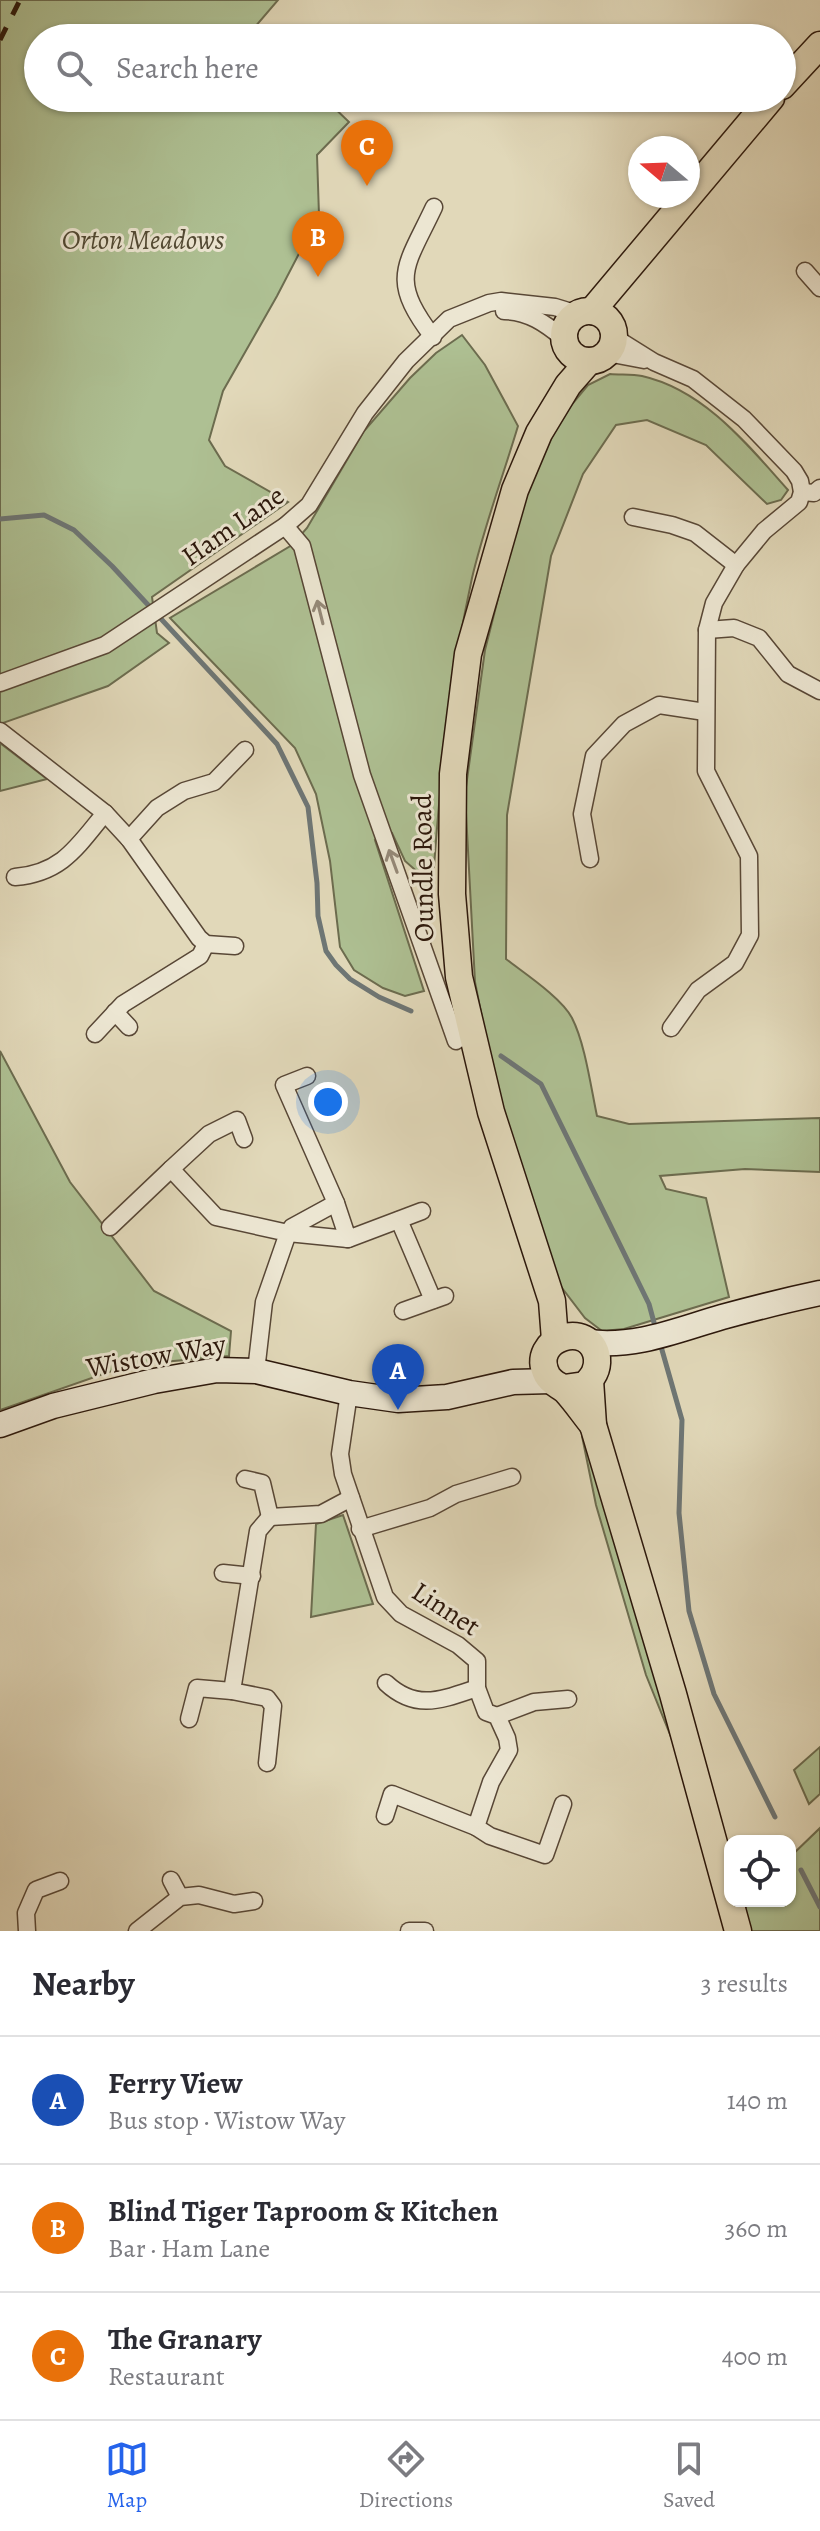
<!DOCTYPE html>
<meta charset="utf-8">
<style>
:root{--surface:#fff;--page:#f2f2f3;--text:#2b2b33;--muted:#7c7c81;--line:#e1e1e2;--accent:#2563eb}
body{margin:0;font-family:Alegreya,serif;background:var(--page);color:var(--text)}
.controls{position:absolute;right:24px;bottom:24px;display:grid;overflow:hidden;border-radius:16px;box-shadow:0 2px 6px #0004}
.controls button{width:72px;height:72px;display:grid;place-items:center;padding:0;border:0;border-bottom:2px solid var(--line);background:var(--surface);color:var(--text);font:40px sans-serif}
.compass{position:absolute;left:628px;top:136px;width:72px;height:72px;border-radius:50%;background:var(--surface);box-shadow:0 2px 6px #0004;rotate:289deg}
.you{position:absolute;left:328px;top:1102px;width:28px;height:28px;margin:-20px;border:6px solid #fff;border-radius:50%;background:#1a73e8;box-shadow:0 0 0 12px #1a73e833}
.badge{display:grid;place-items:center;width:52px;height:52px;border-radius:50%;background:var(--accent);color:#fff;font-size:26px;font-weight:700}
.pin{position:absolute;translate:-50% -66px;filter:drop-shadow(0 2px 4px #0008)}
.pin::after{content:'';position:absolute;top:42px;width:28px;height:24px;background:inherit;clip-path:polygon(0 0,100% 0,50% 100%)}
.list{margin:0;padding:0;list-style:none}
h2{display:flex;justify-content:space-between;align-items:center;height:104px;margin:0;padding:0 32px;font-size:34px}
h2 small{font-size:26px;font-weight:400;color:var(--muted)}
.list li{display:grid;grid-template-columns:52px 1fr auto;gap:24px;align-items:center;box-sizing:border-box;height:128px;padding:0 32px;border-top:2px solid var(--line)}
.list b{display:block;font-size:30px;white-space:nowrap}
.list p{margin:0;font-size:26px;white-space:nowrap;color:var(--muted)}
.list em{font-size:26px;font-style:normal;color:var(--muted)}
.icon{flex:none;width:44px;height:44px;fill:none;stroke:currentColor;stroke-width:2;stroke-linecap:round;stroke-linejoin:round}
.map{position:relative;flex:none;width:820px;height:1931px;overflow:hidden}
.search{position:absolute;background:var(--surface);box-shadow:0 2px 6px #0004;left:24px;right:24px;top:24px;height:88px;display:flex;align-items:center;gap:20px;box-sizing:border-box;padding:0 28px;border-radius:44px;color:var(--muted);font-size:30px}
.sheet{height:488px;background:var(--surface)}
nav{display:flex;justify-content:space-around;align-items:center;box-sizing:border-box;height:112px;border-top:2px solid var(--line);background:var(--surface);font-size:22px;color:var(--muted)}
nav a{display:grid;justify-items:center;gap:4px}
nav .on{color:var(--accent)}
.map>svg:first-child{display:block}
</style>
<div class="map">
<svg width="820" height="1931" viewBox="0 0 820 1931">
<rect width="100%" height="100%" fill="#e1d8b9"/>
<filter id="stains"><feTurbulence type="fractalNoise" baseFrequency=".0025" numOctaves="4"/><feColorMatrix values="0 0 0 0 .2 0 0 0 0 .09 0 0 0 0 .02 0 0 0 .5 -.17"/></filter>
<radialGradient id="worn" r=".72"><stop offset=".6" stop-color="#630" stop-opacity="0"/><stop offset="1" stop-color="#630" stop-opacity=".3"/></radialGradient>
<g fill="#aec093" stroke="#6c6c4f" stroke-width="2">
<polygon points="0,0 278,0 254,28 263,38 38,38 38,98 324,98 349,122 317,155 319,215 277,296 223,391 209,440 225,466 288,502 152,597 157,633 169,643 108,686 0,724"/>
<path d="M462,335L485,365L518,426C503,476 484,527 472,578C451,674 441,770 434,867L421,875L405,861L392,833L375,840L424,991L405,996L383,988L354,970L340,947L330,861L316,794L295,748L170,618L292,545L307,528L364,431L410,378L436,353Z"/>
<path d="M610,374C620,375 632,374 642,376C704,390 747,444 788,490L781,500L767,504L706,445L647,420L616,425L583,474L551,556L507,815L506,959C524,973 562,998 572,1018C585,1043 591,1088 597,1116L629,1124L820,1118V1172L745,1169L660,1176L666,1189L706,1198L729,1297L624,1329L602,1331L585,1318L559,1284L495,1084L475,982L465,794L485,650L526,488L563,415L588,385Z"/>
<polygon points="0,743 47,779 0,791"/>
<polygon points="0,1051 70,1182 154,1291 231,1331 229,1356 129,1365 0,1410"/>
<polygon points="582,1436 586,1441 682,1764 646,1675 596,1505"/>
<polygon points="343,1515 373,1604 311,1617 316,1524"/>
<polygon points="820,1747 820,1794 809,1804 794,1770"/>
<polygon points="820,1828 820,1931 750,1931 745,1908 751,1901 790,1901 790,1857"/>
</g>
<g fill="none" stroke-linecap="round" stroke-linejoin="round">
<g stroke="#6e7675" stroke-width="5">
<polyline points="0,519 44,515 74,530 112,566 277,744 308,807 317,883 318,916 326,951 336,965 350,979 379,997 411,1011"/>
<polyline points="501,1056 541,1084 649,1304 656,1330"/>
<polyline points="660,1343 682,1420 679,1513 689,1611 714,1694 775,1817"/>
<polyline points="801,1870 820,1907"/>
</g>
<defs>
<g id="street">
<polyline points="805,271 820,288"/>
<path d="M504,311C528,311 546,324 563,338"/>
<path d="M433,337C388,278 406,267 434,207"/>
<polyline points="614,337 654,362 693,379 744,419 794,471 800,481 802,492 799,502 764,531 736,565 714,603 707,630 706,771 749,856 750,935 735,963 698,990 671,1028"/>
<polyline points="607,353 644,360"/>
<polyline points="802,492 814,493 820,488"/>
<polyline points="633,517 672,525 695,533 736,565"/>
<polyline points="285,526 302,546 362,775 456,1041"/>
<polyline points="707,630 734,628 759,638 788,674 820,691"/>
<polyline points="0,683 105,645 285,526 309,505 365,413 406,361 449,319 489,303 501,301 555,307 578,314"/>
<polyline points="0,731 105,813 129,839 199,938 206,944 235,946"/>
<polyline points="129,839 157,808 184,791 214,782 245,750"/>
<polyline points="590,859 582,814 594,756 624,724 659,705 705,712"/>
<path d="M15,877C62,873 77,847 105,813"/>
<polyline points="115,1012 129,1027"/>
<polyline points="95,1034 123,1004 200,956 206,944"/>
<polyline points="307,1076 284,1085 336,1203 348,1239 422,1211"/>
<polyline points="244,1139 237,1120 209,1134 171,1169 216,1217 288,1233 264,1302 256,1371"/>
<polyline points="399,1220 433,1300"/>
<polyline points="110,1227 171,1169"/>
<polyline points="288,1233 348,1239"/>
<polyline points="288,1233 292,1227 336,1203"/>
<polyline points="403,1311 445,1296"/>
<polyline points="349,1393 340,1454 343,1474 385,1597 401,1614 458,1645 477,1661 477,1688 486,1712 497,1716 507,1738 509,1750 491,1782 476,1827 490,1836 545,1855 563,1804"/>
<polyline points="245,1479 262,1483 270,1517 321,1514 351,1498"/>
<polyline points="360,1529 430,1508 456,1494 512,1477"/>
<polyline points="223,1573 252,1576"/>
<path d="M386,1683C416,1711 441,1700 477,1688"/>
<polyline points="497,1716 534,1702 568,1699"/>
<polyline points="189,1719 197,1688 232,1691"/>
<polyline points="267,1763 273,1706 267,1698 232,1691 258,1531 270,1517"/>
<polyline points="385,1816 392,1794 476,1827"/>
<polyline points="171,1880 180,1897"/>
<polyline points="27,1931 26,1913 36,1890 60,1881"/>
<polyline points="137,1931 180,1897 199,1895 234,1904 254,1901"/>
<polyline points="409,1931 425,1931"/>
</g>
<g id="secondary">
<path d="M588,1342C636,1348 677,1330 722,1317C755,1308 787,1300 820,1293"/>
<polyline points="0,1425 53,1406 154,1381 217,1370 256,1371 349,1393 398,1400 447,1397 513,1382 551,1381"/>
</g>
<g id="primary">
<polyline points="782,86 820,45"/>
<polyline points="592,311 771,98"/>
<circle cx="589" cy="336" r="25"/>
<polyline points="555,1340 552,1301 491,1112 459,977 452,894 453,774 468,654 515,490 539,433 568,385 589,361"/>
<polyline points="590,1380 593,1425 673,1694 738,1931"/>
<path d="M564,1388L585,1385C593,1377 598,1370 597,1358C591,1318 528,1338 547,1375C552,1384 560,1385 566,1391C576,1402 584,1414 593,1425"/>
</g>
</defs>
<use href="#street" stroke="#584736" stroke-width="19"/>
<use href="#secondary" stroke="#2b170b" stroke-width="27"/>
<use href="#primary" stroke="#2b170b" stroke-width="29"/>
<use href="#street" stroke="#ece6d2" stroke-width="16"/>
<use href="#secondary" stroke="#ece6d2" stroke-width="24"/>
<use href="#primary" stroke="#e1d8b9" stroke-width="26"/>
<polyline stroke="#2b170b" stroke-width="5" stroke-dasharray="14 14" stroke-linecap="butt" points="0,40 20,0"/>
</g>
<defs><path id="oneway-shaft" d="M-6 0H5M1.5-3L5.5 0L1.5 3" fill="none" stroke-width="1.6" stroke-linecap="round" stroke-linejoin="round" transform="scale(2)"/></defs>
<g stroke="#958978">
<use href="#oneway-shaft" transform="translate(320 612) rotate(-104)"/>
<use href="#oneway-shaft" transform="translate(393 861) rotate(-110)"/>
</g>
<g text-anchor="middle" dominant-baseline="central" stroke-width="6" stroke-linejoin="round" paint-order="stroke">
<g font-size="28" font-style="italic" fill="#524a34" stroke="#ece6d2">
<text x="143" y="240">Orton Meadows</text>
</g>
<g font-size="28" fill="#2b170b" stroke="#ece6d2">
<text transform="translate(233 526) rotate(-35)">Ham Lane</text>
<text transform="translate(423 868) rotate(-91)">Oundle Road</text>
<text transform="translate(156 1356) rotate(-10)">Wistow Way</text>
<text transform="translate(446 1609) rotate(33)">Linnet</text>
</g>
</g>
<rect width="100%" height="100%" filter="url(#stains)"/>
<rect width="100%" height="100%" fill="url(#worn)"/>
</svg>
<div class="controls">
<button><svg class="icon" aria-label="locate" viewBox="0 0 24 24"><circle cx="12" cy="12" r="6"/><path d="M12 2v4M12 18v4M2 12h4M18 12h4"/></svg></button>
</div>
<svg class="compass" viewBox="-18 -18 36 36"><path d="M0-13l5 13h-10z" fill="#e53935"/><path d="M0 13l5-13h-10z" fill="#7c7c81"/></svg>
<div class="you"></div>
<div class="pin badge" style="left:398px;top:1410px;background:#1a4fb4">A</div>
<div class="pin badge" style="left:318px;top:277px;background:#e8710a">B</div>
<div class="pin badge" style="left:367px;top:186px;background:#e8710a">C</div>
<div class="search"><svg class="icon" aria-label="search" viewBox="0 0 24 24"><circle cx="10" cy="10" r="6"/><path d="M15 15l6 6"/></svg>Search here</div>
</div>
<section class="sheet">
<h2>Nearby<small>3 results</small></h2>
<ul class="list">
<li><span class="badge" style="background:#1a4fb4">A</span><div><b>Ferry View</b><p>Bus stop · Wistow Way</p></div><em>140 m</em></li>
<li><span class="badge" style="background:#e8710a">B</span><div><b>Blind Tiger Taproom &amp; Kitchen</b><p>Bar · Ham Lane</p></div><em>360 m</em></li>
<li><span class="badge" style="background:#e8710a">C</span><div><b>The Granary</b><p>Restaurant</p></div><em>400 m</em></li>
</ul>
</section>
<nav>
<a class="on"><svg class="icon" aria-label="map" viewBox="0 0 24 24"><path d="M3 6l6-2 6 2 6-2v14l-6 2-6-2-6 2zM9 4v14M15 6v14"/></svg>Map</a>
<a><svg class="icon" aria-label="directions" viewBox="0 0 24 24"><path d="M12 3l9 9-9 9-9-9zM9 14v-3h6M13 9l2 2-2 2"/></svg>Directions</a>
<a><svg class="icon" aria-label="saved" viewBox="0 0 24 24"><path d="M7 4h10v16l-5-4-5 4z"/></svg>Saved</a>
</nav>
